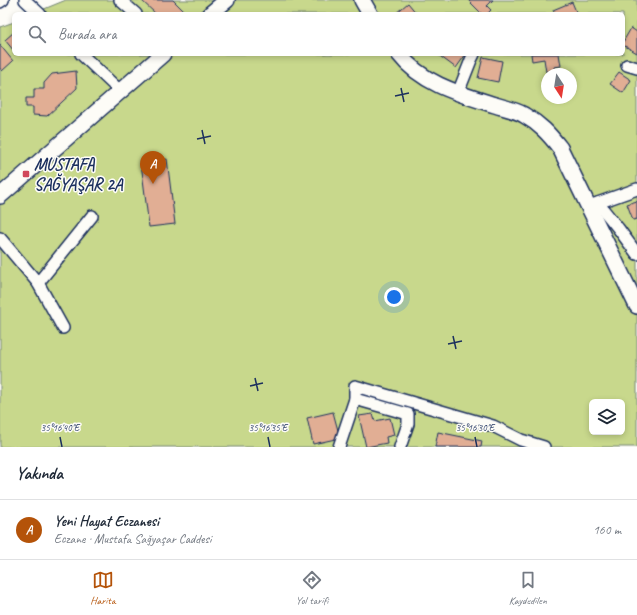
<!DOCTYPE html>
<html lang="tr">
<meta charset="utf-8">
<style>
:root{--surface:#fff;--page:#f6f6f7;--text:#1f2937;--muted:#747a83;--line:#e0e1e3;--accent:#b45309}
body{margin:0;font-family:Caveat,sans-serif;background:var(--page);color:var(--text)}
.controls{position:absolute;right:12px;bottom:12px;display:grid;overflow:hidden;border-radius:6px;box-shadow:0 2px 6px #0003}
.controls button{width:36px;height:36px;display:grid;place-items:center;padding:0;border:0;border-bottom:1px solid var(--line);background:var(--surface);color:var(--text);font:20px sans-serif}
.compass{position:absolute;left:541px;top:68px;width:36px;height:36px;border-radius:50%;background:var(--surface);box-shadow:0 2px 6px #0003;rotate:168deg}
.you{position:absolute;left:394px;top:297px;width:14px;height:14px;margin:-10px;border:3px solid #fff;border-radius:50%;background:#1a73e8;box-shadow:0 0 0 6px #1a73e833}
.badge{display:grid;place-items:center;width:26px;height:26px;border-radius:50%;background:var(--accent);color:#fff;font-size:13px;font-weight:700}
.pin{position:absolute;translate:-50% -33px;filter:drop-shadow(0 1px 2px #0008)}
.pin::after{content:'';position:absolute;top:21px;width:14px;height:12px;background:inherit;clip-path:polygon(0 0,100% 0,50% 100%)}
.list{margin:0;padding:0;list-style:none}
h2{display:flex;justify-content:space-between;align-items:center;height:52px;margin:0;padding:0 16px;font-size:17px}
h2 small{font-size:13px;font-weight:400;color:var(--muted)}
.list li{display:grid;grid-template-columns:26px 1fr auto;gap:12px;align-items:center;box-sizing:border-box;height:60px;padding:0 16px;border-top:1px solid var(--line)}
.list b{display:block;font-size:15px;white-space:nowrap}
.list p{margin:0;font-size:13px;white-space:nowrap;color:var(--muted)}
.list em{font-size:13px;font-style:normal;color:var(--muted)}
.icon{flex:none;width:22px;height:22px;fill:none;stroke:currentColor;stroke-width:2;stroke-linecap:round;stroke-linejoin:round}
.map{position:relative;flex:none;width:637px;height:447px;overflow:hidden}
.search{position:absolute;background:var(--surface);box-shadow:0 2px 6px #0003;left:12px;right:12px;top:12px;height:44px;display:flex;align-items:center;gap:10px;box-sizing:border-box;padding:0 14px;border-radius:6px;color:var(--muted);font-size:15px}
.sheet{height:112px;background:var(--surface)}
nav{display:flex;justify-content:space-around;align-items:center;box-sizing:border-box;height:56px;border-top:1px solid var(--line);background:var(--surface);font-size:11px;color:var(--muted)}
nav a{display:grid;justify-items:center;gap:2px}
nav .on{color:var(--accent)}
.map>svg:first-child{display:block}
</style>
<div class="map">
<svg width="637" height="447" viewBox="0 0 637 447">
<rect width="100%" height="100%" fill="#fdfcf7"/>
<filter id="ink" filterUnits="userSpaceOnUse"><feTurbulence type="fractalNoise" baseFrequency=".025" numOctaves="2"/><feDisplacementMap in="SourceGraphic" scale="8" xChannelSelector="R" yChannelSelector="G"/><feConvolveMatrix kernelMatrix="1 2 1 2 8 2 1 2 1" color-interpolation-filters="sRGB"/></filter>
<g filter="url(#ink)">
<path fill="#c8d88c" stroke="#728475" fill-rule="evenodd" d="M66,0H637V447H0V27L14,22V54H623V14H32ZM547,74H571V98H547ZM592,402H622V432H592Z"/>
<g fill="#e1ae94" stroke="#1b2f5e">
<polygon points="141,0 173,0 185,12 183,14 156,14"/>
<polygon points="468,0 493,0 487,6 491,10 487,14 482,14"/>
<polygon points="572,2 577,14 555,14 553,10"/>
<polygon points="408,3 417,14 395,14"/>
<polygon points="631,28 637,32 637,53 623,45 623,42"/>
<polygon points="14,32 14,51 5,40"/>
<polygon points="0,45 13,61 2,71 0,68"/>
<polygon points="437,54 466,54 456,68"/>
<polygon points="531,54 559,54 561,66 554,67 555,70 546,72 544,59 532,61"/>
<polygon points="483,57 502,61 498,82 478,78"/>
<polygon points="76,71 77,88 47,116 33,115 33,107 26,107 26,98 34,98 34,89 44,89 44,83 52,74"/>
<polygon points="619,72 631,80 623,93 610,84"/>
<polygon points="167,159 175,224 149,227 141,163"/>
<polygon points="637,201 637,219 633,220 627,204"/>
<polygon points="333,412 340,438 313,444 307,418"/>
<polygon points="373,414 375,421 390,418 394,435 386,437 387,443 366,447 359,416"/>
<polygon points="438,432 482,441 481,447 435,447"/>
</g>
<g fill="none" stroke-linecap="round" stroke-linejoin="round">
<defs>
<g id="street">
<polyline points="25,0 40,14"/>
<polyline points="120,0 136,14"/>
<polyline points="0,2 3,0"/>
<polyline points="81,54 120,91"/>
<polyline points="627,65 637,68"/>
<polyline points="458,93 471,60 474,54"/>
<polyline points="598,203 618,228 637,254"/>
<polyline points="592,205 637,189"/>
<polyline points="0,238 38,283 63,328"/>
<polyline points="38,283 92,216"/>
<polyline points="355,399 408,414 408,424 400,447"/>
<polyline points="339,447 355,399 355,386 493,426 521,440 544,447"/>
</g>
<g id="secondary">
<polyline points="362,0 370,14"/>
<polyline points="210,14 227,0"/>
<path d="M399,54C422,84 460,94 495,105C504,108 516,110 524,115C540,124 549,134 560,148L637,306"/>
<polyline points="0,196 163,54"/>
</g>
</defs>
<use href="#street" stroke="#1b2f5e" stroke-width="14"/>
<use href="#secondary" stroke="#1b2f5e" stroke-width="18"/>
<use href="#street" stroke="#fdfcf7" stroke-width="11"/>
<use href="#secondary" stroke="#fdfcf7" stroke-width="15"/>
</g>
</g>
<path fill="none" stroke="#1b2f5e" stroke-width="1.5" d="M401,88L404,102M395,96L409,93M202,130L205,144M197,139L211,136M453,336L456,349M448,344L462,341M255,378L258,391M250,386L263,383M60,437L62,447M268,437L270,447M475,437L477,447"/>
<rect fill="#d1495b" stroke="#fdfcf7" stroke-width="1.5" x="22" y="170" width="8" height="8" rx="2"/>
<g text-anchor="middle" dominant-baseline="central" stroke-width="3" stroke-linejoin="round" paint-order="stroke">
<g font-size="17" font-weight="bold" fill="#1b2f5e" stroke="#fdfcf7" text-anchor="start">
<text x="34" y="164">MUSTAFA<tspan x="34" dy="20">SAĞYAŞAR 2A</tspan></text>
</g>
</g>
<g font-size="10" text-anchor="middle" fill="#1b2f5e" stroke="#fdfcf7" stroke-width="3" stroke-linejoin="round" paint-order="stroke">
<text x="60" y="431">35°16'40"E</text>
<text x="268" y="431">35°16'35"E</text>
<text x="475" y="431">35°16'30"E</text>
</g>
</svg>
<div class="controls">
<button><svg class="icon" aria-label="layers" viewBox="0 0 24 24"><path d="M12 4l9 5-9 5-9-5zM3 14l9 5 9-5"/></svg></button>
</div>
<svg class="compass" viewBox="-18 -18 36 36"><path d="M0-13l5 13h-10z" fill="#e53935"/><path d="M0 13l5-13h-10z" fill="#747a83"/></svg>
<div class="you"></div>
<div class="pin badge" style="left:153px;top:184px">A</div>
<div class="search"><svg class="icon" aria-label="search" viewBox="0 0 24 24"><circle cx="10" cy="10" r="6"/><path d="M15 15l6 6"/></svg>Burada ara</div>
</div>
<section class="sheet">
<h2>Yakında<small></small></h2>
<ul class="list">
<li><span class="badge">A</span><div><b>Yeni Hayat Eczanesi</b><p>Eczane · Mustafa Sağyaşar Caddesi</p></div><em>160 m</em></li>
</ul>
</section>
<nav>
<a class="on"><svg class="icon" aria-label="map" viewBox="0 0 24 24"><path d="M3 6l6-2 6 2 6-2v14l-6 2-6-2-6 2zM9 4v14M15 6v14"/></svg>Harita</a>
<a><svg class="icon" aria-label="directions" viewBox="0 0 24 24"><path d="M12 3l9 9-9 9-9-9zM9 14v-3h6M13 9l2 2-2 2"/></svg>Yol tarifi</a>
<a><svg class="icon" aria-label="saved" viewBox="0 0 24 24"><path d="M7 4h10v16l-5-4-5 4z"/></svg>Kaydedilen</a>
</nav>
